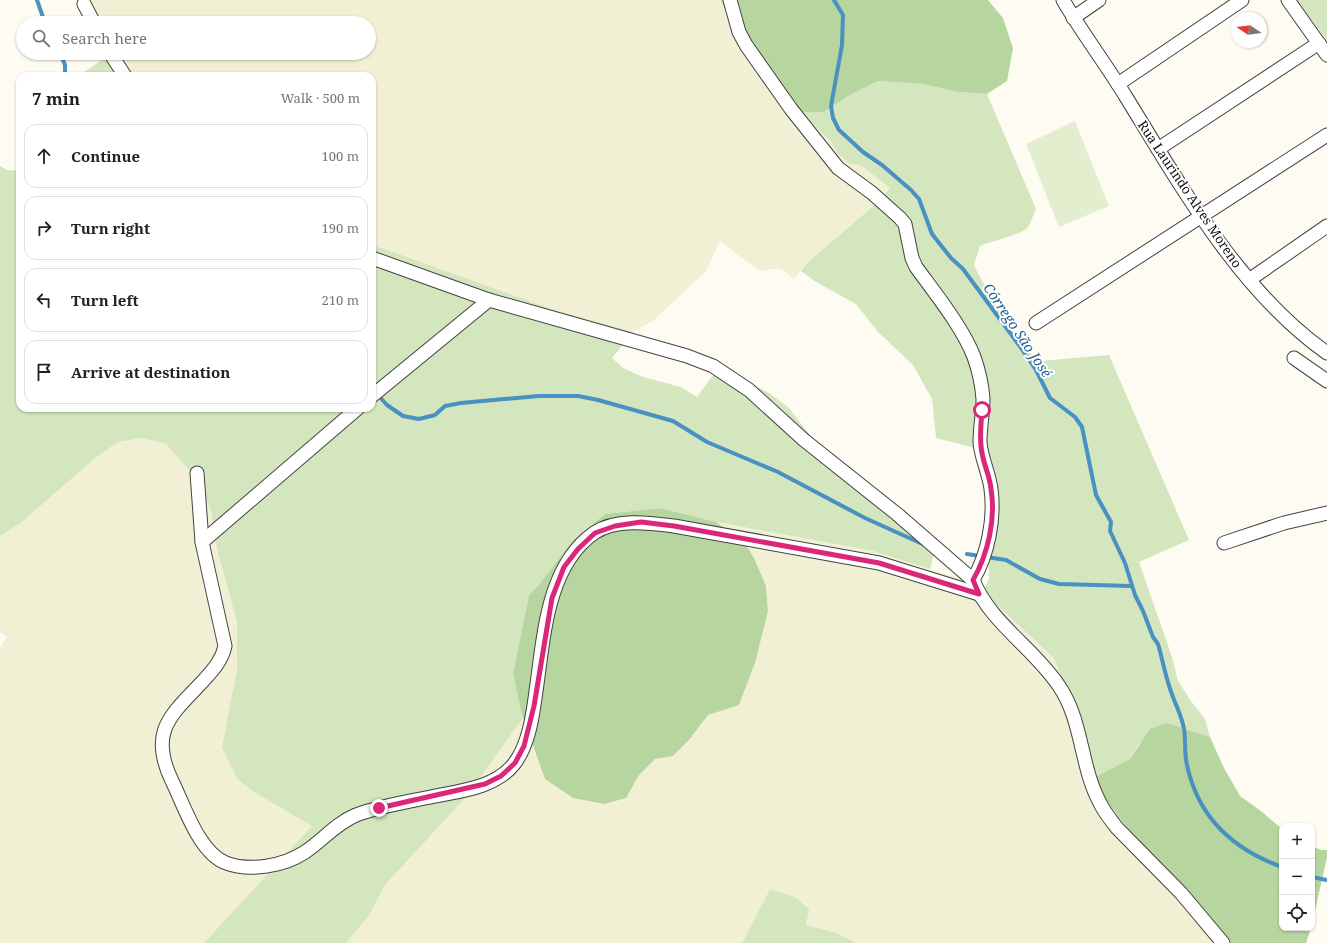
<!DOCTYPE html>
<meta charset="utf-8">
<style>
:root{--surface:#fff;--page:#f2f2f2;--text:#222;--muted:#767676;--line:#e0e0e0}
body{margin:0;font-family:"Noto Serif",serif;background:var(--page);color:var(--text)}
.controls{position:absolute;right:12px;bottom:12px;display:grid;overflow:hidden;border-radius:8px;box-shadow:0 1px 3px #0004}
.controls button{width:36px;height:36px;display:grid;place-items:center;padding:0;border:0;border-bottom:1px solid var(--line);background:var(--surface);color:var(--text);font:20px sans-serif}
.compass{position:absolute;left:1231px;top:12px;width:36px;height:36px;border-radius:50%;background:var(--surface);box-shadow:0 1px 3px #0004;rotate:283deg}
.stop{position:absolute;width:12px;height:12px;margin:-9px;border:3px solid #db2777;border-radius:50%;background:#fff}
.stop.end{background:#db2777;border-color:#fff;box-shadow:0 1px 4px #0008}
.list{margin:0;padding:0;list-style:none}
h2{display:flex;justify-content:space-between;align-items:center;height:52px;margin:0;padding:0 16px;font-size:17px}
h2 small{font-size:13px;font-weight:400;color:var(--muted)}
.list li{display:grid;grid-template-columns:26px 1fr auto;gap:12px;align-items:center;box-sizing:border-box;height:64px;margin:0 8px 8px;padding:0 8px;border:1px solid var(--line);border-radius:12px}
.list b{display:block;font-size:15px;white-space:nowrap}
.list em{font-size:13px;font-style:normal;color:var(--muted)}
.icon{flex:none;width:22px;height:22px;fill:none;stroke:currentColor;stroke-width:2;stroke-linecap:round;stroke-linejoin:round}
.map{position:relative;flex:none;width:1327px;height:943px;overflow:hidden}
.search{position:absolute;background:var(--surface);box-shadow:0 1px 3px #0004;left:16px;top:16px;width:360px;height:44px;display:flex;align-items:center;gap:10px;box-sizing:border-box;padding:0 14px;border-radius:22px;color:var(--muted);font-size:15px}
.panel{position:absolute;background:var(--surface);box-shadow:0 1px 3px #0004;left:16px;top:72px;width:360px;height:340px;border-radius:12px}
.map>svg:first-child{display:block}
</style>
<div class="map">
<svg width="1327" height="943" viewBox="0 0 1327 943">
<rect width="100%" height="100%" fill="#fefcf2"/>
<g fill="#f2f0d4">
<polygon points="85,0 721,0 734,30 797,106 831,142 838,154 849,163 862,166 890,187 872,207 807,263 794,279 781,269 770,269 759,271 720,241 706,271 654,320 633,332 552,309 382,248 372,246 372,76 120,76 105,58 112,57 109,53 369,53 369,23 91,23"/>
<polygon points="142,438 166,444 188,469 196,489 206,500 211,511 217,551 237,622 237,669 223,748 238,780 254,792 313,826 204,943 0,943 0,648 7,637 0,632 0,536 22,522 94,459 118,442"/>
<polygon points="716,522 873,551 964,580 983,592 1054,658 1081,730 1093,778 1229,943 856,943 837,933 806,925 770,889 742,943 346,943 370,914 385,885 467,796 523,718 535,754 626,798 639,775 655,758 673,756 689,740 708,715 739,705 755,663 768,611 766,586 754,558 744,542"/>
</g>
<g fill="#d3e6be">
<polygon points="1297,0 1327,0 1327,40"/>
<polygon points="105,58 120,76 78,76"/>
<path d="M878,81L924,84L957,92L987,94L1036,209C1033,215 1031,222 1028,227C1022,235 991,241 980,246L974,265C993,302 1008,332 1039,361L1109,355L1189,540L1139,562L1172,657L1178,681L1191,701L1205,719L1210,737L1166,723L1139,744L1130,759L1093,778L1081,730L1054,658L983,592L989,579L988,523L992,491L975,448L936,438L932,399L913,365L878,332L856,304L816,282L801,271L807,263L872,207L890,188L862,166L849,163L838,154L831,142L802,112H824L850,95Z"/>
<polygon points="0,166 7,170 20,171 20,408 372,408 372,246 382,248 552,309 633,332 612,358 623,368 643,377 681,387 697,397 716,371 751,384 769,393 789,408 826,456 934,554 930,569 873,551 716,522 660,508 605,514 573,540 538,586 529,595 513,674 523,718 467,796 385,885 370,914 346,943 204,943 312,826 254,792 238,780 222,748 237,669 237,622 217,550 211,511 206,500 196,489 188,469 166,444 142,438 118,442 94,459 22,522 0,536"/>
<polygon points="770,889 795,897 809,909 806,925 837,933 856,943 742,943"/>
</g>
<g fill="#b7d59e">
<polygon points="721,0 988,0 1003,18 1013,48 1007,81 987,94 957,92 924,84 878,81 850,95 824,112 802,112 734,30"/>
<polygon points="660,508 716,522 744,542 754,558 766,586 768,611 755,663 739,705 708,715 689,740 673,756 655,759 639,775 626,798 604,804 573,798 545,779 522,715 513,674 529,595 538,586 573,540 605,514"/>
<polygon points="1167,723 1210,737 1224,768 1240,796 1261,811 1282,829 1282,928 1311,928 1306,943 1229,943 1133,835 1104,798 1093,778 1130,759 1150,729"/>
<polygon points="1312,846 1321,850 1327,850 1327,857 1312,924"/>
</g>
<polygon fill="#e3eecf" points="1075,121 1109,206 1059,227 1026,144"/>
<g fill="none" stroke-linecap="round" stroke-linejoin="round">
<g stroke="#4891c2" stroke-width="4">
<polyline points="37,0 45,23"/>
<path d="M834,0L843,15L842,45L831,106L833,118L839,130L863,152L882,165L911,190L919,199L932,234L951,258L963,269L1019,345L1036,370L1050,398L1075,417L1082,427L1096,495L1111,522L1110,531L1125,563L1135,595L1143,611L1153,637L1158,644C1163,661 1166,680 1173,697C1177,708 1182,717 1184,729C1186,740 1184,753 1187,765C1198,817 1232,849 1282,867"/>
<polyline points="60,53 65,65 65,76"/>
<polyline points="377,394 387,405 403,416 419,419 435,415 445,406 461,403 539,396 578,396 598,400 673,421 707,442 778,472 865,518 927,546"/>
<polyline points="967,554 1006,560 1040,579 1059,584 1131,586"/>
<polyline points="1312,877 1327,880"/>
</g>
<defs>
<g id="minor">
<path d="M730,0L739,32L746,45L791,109L838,168L872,193L900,218L905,224L912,258L916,267C935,293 963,328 974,357C979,371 982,385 983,399C983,413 980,427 980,442C981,458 989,473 991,489C995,519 988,554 973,580"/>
<path d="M1063,0C1082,33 1106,64 1126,97C1181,186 1240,292 1327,353"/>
<polyline points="1288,0 1327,55"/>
<polyline points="84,4 94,23"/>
<polyline points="1073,18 1099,0"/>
<polyline points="110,53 125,76"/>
<polyline points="1118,84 1242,0"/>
<polyline points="1158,149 1319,43"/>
<path d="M372,258L489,300L687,356L713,366L749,390L804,440L897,514L973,580C990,623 1034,648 1059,686C1083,721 1080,766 1100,803C1104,812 1111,820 1117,828L1181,893L1223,943"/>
<polyline points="1249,280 1327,226"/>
<polyline points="1036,323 1327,135"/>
<polyline points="1294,358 1327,381"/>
<polyline points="372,396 489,300"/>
<path d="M197,473L202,542L225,646C222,660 214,669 204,680C171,715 148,731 172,781C184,805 199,853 226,863C250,872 284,866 305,852C323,840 335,824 356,815C380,806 406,802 431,797C460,791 495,788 514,764C529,745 533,714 536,691C544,638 546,567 594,533C616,518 650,523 674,526L879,563L979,594"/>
<polyline points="202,542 358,408"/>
<polyline points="1224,543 1284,523 1327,513"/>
</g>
</defs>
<use href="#minor" stroke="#424242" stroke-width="15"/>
<use href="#minor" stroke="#fff" stroke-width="13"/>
</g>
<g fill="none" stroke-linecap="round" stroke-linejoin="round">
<path stroke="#db2777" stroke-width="5" d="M379,808L485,784L501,776L515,763L524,746L534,706L552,598L564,567L578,549L595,533L615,526L641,522L674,526L879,563L979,594L973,580C988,554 996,519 991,489C990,477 984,465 982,453C979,439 981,425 982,410"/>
</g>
<g text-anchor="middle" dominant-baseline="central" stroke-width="4" stroke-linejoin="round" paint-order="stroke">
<g font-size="13" fill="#0f0f0f" stroke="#fff">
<text transform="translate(1190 194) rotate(56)">Rua Laurindo Alves Moreno</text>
</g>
<g font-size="14" font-style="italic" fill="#226497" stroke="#fff">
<text transform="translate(1018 330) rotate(56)">Córrego São José</text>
</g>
</g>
</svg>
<div class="controls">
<button>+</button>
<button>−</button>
<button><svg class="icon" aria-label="locate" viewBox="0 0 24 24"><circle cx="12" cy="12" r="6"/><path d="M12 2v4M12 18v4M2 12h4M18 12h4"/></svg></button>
</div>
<svg class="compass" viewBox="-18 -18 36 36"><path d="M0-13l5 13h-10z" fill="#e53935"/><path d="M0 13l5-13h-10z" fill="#767676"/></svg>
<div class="stop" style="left:982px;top:410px"></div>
<div class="stop end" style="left:379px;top:808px"></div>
<div class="search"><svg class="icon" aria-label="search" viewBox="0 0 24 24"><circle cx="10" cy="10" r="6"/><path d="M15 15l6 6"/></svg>Search here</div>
<section class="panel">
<h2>7 min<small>Walk · 500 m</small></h2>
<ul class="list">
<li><svg class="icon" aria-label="ahead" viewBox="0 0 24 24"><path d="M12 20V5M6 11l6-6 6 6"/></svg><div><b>Continue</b></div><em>100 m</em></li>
<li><svg class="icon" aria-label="right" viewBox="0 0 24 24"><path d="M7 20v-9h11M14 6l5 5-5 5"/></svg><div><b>Turn right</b></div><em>190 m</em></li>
<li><svg class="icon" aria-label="left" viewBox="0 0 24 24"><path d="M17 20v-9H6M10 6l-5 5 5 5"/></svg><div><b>Turn left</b></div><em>210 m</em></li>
<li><svg class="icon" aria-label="arrive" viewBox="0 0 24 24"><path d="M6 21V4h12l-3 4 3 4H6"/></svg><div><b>Arrive at destination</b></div></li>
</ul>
</section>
</div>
